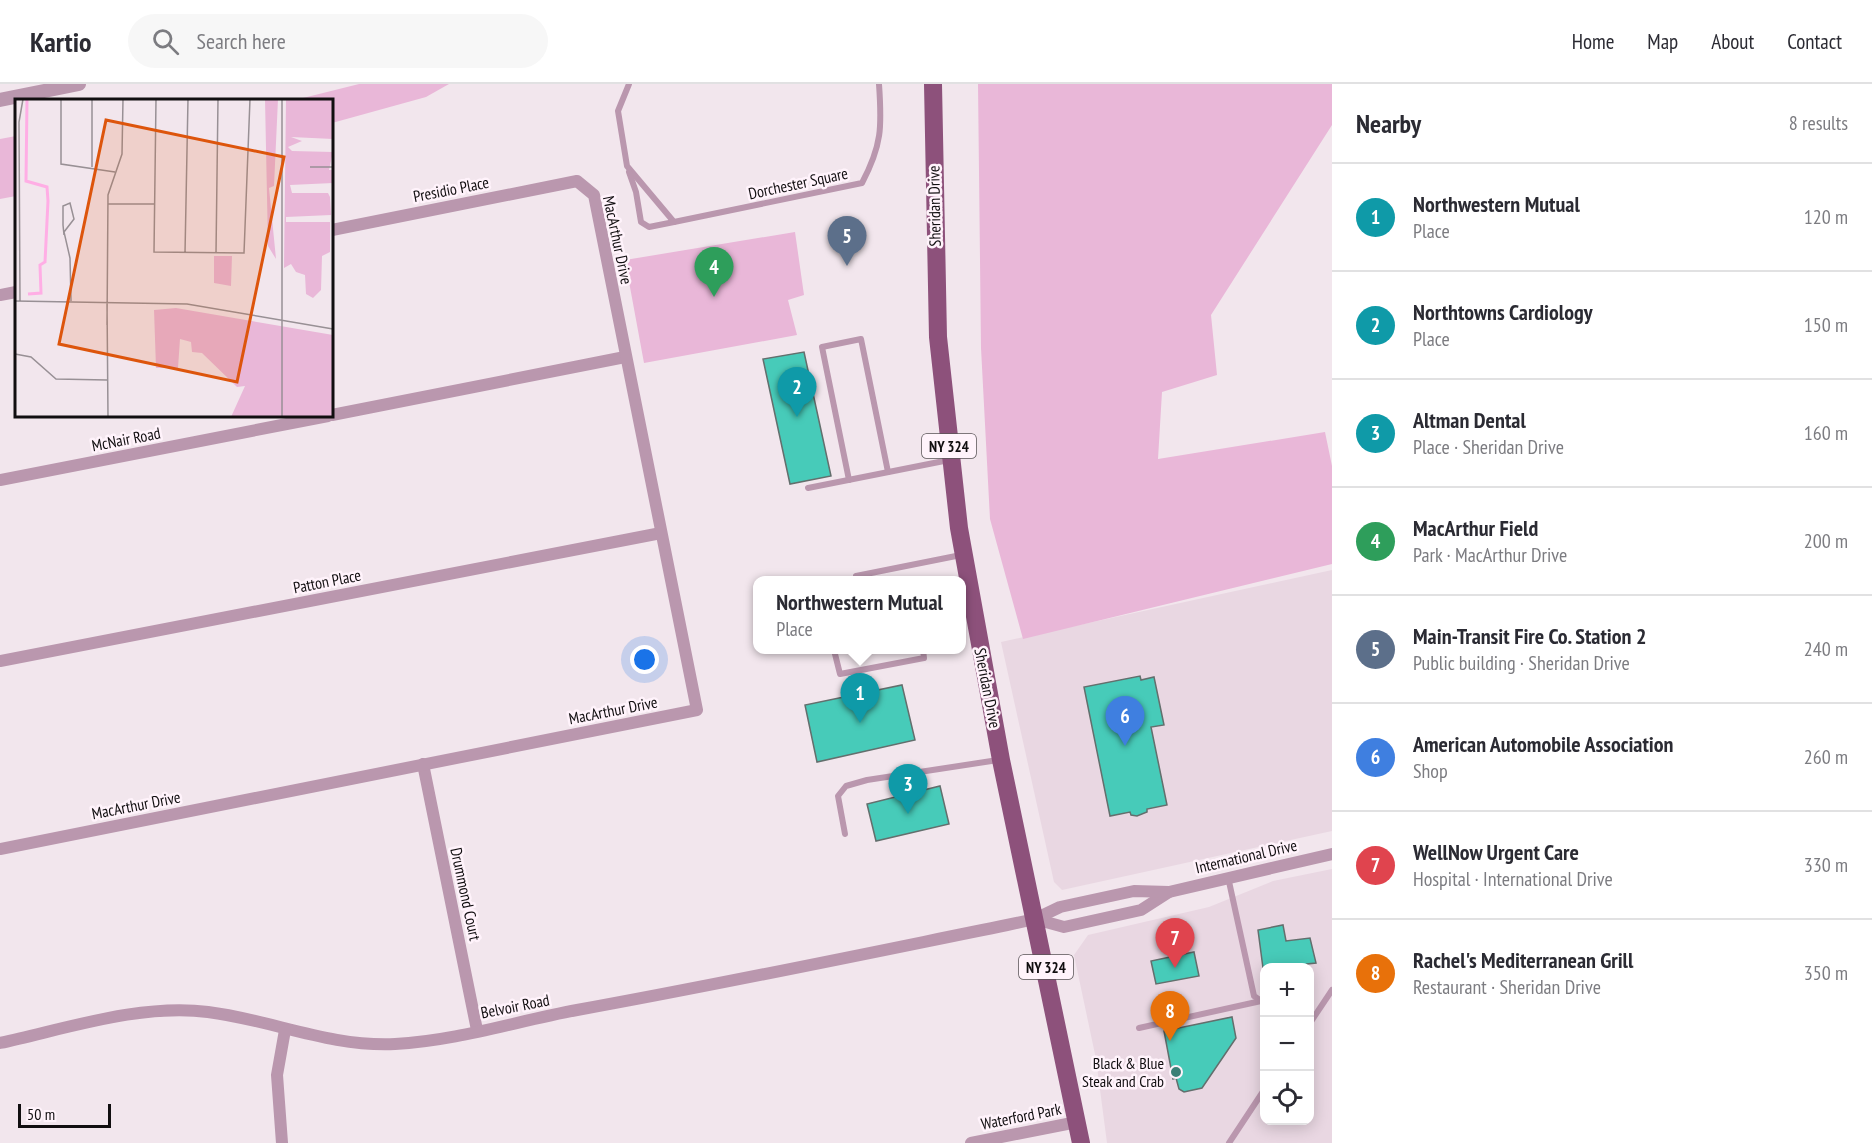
<!DOCTYPE html>
<meta charset="utf-8">
<style>
:root{--surface:#fff;--page:#f7f7f7;--text:#2b2b33;--muted:#7c7c81;--line:#e1e1e2;--accent:#2563eb}
body{margin:0;font-family:"PT Sans Narrow",sans-serif;background:var(--page);color:var(--text)}
.controls{position:absolute;right:18px;bottom:18px;display:grid;overflow:hidden;border-radius:12px;box-shadow:0 3px 15px #0003}
.controls button{width:54px;height:54px;display:grid;place-items:center;padding:0;border:0;border-bottom:2px solid var(--line);background:var(--surface);color:var(--text);font:30px sans-serif}
.scale{position:absolute;left:18px;bottom:15px;width:93px;box-sizing:border-box;padding-left:6px;border:3px solid #110e10;border-top:0;font-size:16px;line-height:21px;white-space:nowrap;color:#110e10;-webkit-text-stroke:4px #fff3fb;paint-order:stroke}
.you{position:absolute;left:645px;top:576px;width:21px;height:21px;margin:-15px;border:4px solid #fff;border-radius:50%;background:#1a73e8;box-shadow:0 0 0 9px #1a73e833}
.badge{display:grid;place-items:center;width:39px;height:39px;border-radius:50%;background:var(--accent);color:#fff;font-size:20px;font-weight:700}
.pin{position:absolute;translate:-50% -50px;filter:drop-shadow(0 2px 3px #0008)}
.pin::after{content:'';position:absolute;top:32px;width:21px;height:18px;background:inherit;clip-path:polygon(0 0,100% 0,50% 100%)}
.popup{position:absolute;left:753px;top:492px;width:213px;height:78px;box-sizing:border-box;display:grid;place-content:center;border-radius:12px;background:var(--surface);filter:drop-shadow(0 2px 4px #0005);font-size:20px;white-space:nowrap;color:var(--muted)}
.popup b{font-size:22px;color:var(--text)}
.popup::after{content:'';position:absolute;left:50%;top:100%;margin-left:-12px;border:12px solid transparent;border-top-color:var(--surface)}
.list{margin:0;padding:0;list-style:none}
h2{display:flex;justify-content:space-between;align-items:center;height:78px;margin:0;padding:0 24px;font-size:26px}
h2 small{font-size:20px;font-weight:400;color:var(--muted)}
.list li{display:grid;grid-template-columns:39px 1fr auto;gap:18px;align-items:center;box-sizing:border-box;height:108px;padding:0 24px;border-top:2px solid var(--line)}
.list b{display:block;font-size:22px;white-space:nowrap}
.list p{margin:0;font-size:20px;white-space:nowrap;color:var(--muted)}
.list em{font-size:20px;font-style:normal;color:var(--muted)}
.icon{flex:none;width:33px;height:33px;fill:none;stroke:currentColor;stroke-width:2;stroke-linecap:round;stroke-linejoin:round}
.map{position:relative;flex:none;width:1332px;height:1059px;overflow:hidden}
header{display:flex;align-items:center;gap:36px;box-sizing:border-box;height:84px;padding:0 30px;background:var(--surface);border-bottom:2px solid var(--line)}
header strong{font-size:28px}
nav{display:flex;gap:33px;margin-inline-start:auto;font-size:21px}
.search{width:420px;height:54px;background:var(--page);display:flex;align-items:center;gap:15px;box-sizing:border-box;padding:0 21px;border-radius:33px;color:var(--muted);font-size:22px}
main{display:flex}
aside{flex:1;background:var(--surface)}
.map>svg:first-child{display:block}
</style>
<header>
<strong>Kartio</strong>
<div class="search"><svg class="icon" aria-label="search" viewBox="0 0 24 24"><circle cx="10" cy="10" r="6"/><path d="M15 15l6 6"/></svg>Search here</div>
<nav><a>Home</a><a>Map</a><a>About</a><a>Contact</a></nav>
</header>
<main>
<div class="map">
<svg width="1332" height="1059" viewBox="0 0 1332 1059">
<rect width="100%" height="100%" fill="#f2e6ed"/>
<g fill="#e9d7e2" fill-rule="evenodd">
<polygon points="1332,486 1332,747 1062,806 1054,798 1001,558"/>
<path d="M1332,785V1059H1107L1096,975L1074,871L1088,851L1209,823L1273,797ZM1264,884H1310V1036H1264Z"/>
</g>
<g fill="#e9b7d8">
<polygon points="359,0 449,0 426,13 332,39 332,16 295,16"/>
<polygon points="978,0 1332,0 1332,41 1211,231 1217,291 1162,308 1158,375 1325,348 1332,382 1332,480 1023,555 990,435 981,264"/>
<polygon points="16,52 16,112 0,115 0,55"/>
<polygon points="795,148 804,211 788,216 797,251 644,279 625,176"/>
</g>
<g fill="#47cbb9" stroke="#636f6d" stroke-width="1.5">
<polygon points="804,268 831,392 790,400 763,275"/>
<polygon points="1140,592 1141,596 1154,593 1164,641 1151,643 1167,721 1147,725 1147,728 1137,732 1131,731 1130,728 1110,732 1084,603"/>
<polygon points="902,601 915,656 817,678 805,621"/>
<polygon points="940,702 949,740 876,757 867,720"/>
<polygon points="1283,841 1286,857 1310,854 1316,879 1307,880 1308,884 1263,884 1258,846"/>
<polygon points="1194,868 1199,892 1156,900 1151,877"/>
<polygon points="1232,933 1236,954 1202,1004 1184,1008 1179,1005 1176,994 1173,995 1164,947"/>
</g>
<g fill="none" stroke-linecap="round" stroke-linejoin="round">
<g stroke="#ba97ae" stroke-width="6">
<path d="M629,0L618,27L627,82L674,138L862,99C882,61 882,43 879,0"/>
<polyline points="629,88 636,108 641,138 649,143 674,138"/>
<polyline points="849,396 822,263 861,255 888,388"/>
<polyline points="808,404 949,376"/>
<polyline points="856,492 961,471"/>
<polyline points="834,566 840,590 924,574 923,566"/>
<polyline points="845,750 838,712 846,702 867,696 998,676"/>
<polyline points="1228,793 1254,912 1264,919"/>
<polyline points="1310,939 1332,906"/>
<polyline points="1139,944 1261,917"/>
<polyline points="1229,1059 1264,1006"/>
</g>
<g stroke="#ba97ae" stroke-width="12">
<polyline points="0,211 16,208"/>
<polyline points="332,331 625,273"/>
<polyline points="0,396 328,332"/>
<polyline points="0,577 661,449"/>
<polyline points="423,680 477,946"/>
<polyline points="0,765 697,626 594,111 577,97 332,146"/>
<polyline points="1035,835 1064,843 1141,826 1169,808"/>
<path d="M0,959C65,945 142,919 208,928C272,936 329,963 395,960C456,957 517,937 577,926C721,900 864,870 1007,841L1035,835L1060,823L1134,807L1169,808L1332,770"/>
<polyline points="282,1059 277,991 285,946"/>
<polyline points="971,1059 1077,1038"/>
</g>
<polyline stroke="#ba97ae" stroke-width="14" points="0,16 79,0"/>
<polyline stroke="#8d517b" stroke-width="18" points="933,0 938,253 959,444 1001,676 1081,1059"/>
</g>
<circle fill="#3b8076" stroke="#fff3fb" stroke-width="2" cx="1176" cy="988" r="6"/>
<g text-anchor="middle" dominant-baseline="central" stroke-width="5" stroke-linejoin="round" paint-order="stroke">
<g fill="#fff3fb" stroke="#585356" stroke-width="1.5">
<rect x="922" y="350" width="54" height="24" rx="4.5"/>
<rect x="1019" y="871" width="54" height="24" rx="4.5"/>
</g>
<g font-size="15" font-weight="bold" fill="#110e10">
<text x="949" y="362">NY 324</text>
<text x="1046" y="883">NY 324</text>
</g>
<g font-size="16" fill="#110e10" stroke="#fff3fb">
<text transform="translate(798 99) rotate(-12)">Dorchester Square</text>
<text transform="translate(451 105) rotate(-11)">Presidio Place</text>
<text transform="translate(934 122) rotate(-91)">Sheridan Drive</text>
<text transform="translate(618 156) rotate(78)">MacArthur Drive</text>
<text transform="translate(126 355) rotate(-11)">McNair Road</text>
<text transform="translate(327 497) rotate(-11)">Patton Place</text>
<text transform="translate(988 604) rotate(79)">Sheridan Drive</text>
<text transform="translate(613 626) rotate(-11)">MacArthur Drive</text>
<text transform="translate(136 721) rotate(-11)">MacArthur Drive</text>
<text transform="translate(1246 772) rotate(-13)">International Drive</text>
<text transform="translate(466 810) rotate(78)">Drummond Court</text>
<text transform="translate(515 922) rotate(-11)">Belvoir Road</text>
<text transform="translate(1021 1032) rotate(-11)">Waterford Park</text>
</g>
<g font-size="16" fill="#110e10" stroke="#fff3fb" text-anchor="end">
<text x="1164" y="979">Black &amp; Blue<tspan x="1164" dy="18">Steak and Crab</tspan></text>
</g>
</g>
<g transform="translate(15 15)">
<rect width="318" height="318" fill="#f2e6ed"/>
<path d="M250,0H263L259,87L254,89L261,160L253,147ZM271,0H318V40L276,38L287,42L273,48L277,52L318,53L314,71H318V84L275,86L277,94H313L315,98L316,116L271,118V123H315V153L307,157L306,191L298,199L291,195L290,176L281,173L276,165L269,169ZM199,157H217L216,187L199,184ZM161,209L318,236V318H216L230,287L222,288L187,254L177,253L176,243L165,240L163,269H141L139,211Z" fill="#e9b7d8"/>
<path fill="none" stroke="#ffaee5" stroke-width="3" d="M12,0L11,82L32,88L33,102L30,163L25,166L26,194L13,195"/>
<path fill="none" stroke="#989095" stroke-width="1.5" d="M46,0V65L100,73M141,0L139,153L229,154L235,0M77,68V0M295,68H318M93,105H140M49,136L48,126V107L55,104L59,120L49,133L55,159L56,202M170,154L173,0M201,154L203,0M0,202L172,205L318,230M5,202L4,23L8,0M92,203L93,318M92,226L93,96L107,55L108,0M0,255L16,258L41,280L92,281M267,318V0"/>
<path fill="#dd550c" fill-opacity="0.15" stroke="#dd550c" stroke-width="3" d="M91,21L269,58L222,283L44,245Z"/>
<rect width="318" height="318" fill="none" stroke="#110e10" stroke-width="3"/>
</g>
</svg>
<div class="controls">
<button>+</button>
<button>−</button>
<button><svg class="icon" aria-label="locate" viewBox="0 0 24 24"><circle cx="12" cy="12" r="6"/><path d="M12 2v4M12 18v4M2 12h4M18 12h4"/></svg></button>
</div>
<div class="scale">50 m</div>
<div class="you"></div>
<div class="pin badge" style="left:860px;top:639px;background:#0f9aa8">1</div>
<div class="popup"><b>Northwestern Mutual</b>Place</div>
<div class="pin badge" style="left:797px;top:333px;background:#0f9aa8">2</div>
<div class="pin badge" style="left:908px;top:730px;background:#0f9aa8">3</div>
<div class="pin badge" style="left:714px;top:213px;background:#2e9e5b">4</div>
<div class="pin badge" style="left:847px;top:182px;background:#5c6f8a">5</div>
<div class="pin badge" style="left:1125px;top:662px;background:#3f7fe0">6</div>
<div class="pin badge" style="left:1175px;top:884px;background:#e0444e">7</div>
<div class="pin badge" style="left:1170px;top:957px;background:#e8710a">8</div>
</div>
<aside>
<h2>Nearby<small>8 results</small></h2>
<ul class="list">
<li><span class="badge" style="background:#0f9aa8">1</span><div><b>Northwestern Mutual</b><p>Place</p></div><em>120 m</em></li>
<li><span class="badge" style="background:#0f9aa8">2</span><div><b>Northtowns Cardiology</b><p>Place</p></div><em>150 m</em></li>
<li><span class="badge" style="background:#0f9aa8">3</span><div><b>Altman Dental</b><p>Place · Sheridan Drive</p></div><em>160 m</em></li>
<li><span class="badge" style="background:#2e9e5b">4</span><div><b>MacArthur Field</b><p>Park · MacArthur Drive</p></div><em>200 m</em></li>
<li><span class="badge" style="background:#5c6f8a">5</span><div><b>Main-Transit Fire Co. Station 2</b><p>Public building · Sheridan Drive</p></div><em>240 m</em></li>
<li><span class="badge" style="background:#3f7fe0">6</span><div><b>American Automobile Association</b><p>Shop</p></div><em>260 m</em></li>
<li><span class="badge" style="background:#e0444e">7</span><div><b>WellNow Urgent Care</b><p>Hospital · International Drive</p></div><em>330 m</em></li>
<li><span class="badge" style="background:#e8710a">8</span><div><b>Rachel's Mediterranean Grill</b><p>Restaurant · Sheridan Drive</p></div><em>350 m</em></li>
</ul>
</aside>
</main>
